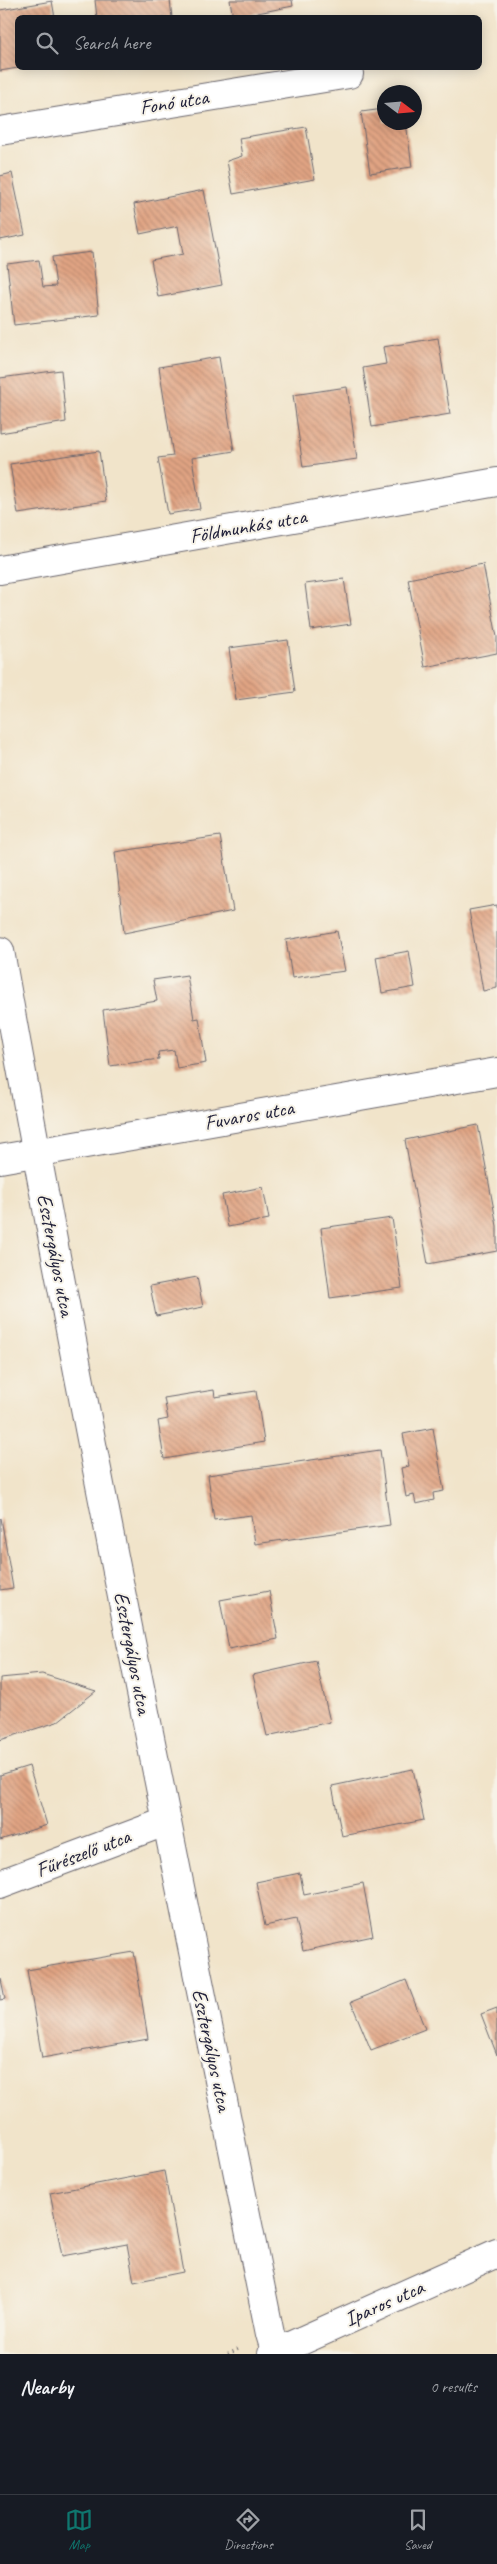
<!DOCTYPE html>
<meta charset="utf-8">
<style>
:root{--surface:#171b24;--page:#20242c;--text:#f1f3f6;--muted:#9ea1a6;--line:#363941;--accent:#0f766e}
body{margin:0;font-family:Caveat,sans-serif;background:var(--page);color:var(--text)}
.compass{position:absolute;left:377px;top:85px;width:45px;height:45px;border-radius:50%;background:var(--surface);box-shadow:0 2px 12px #0003;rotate:106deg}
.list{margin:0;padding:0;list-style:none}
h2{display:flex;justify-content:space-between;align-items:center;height:65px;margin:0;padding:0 20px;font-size:21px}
h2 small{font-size:16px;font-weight:400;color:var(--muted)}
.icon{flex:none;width:28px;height:28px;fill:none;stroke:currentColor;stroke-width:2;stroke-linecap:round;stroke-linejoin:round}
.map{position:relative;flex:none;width:497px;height:2354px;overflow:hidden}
.search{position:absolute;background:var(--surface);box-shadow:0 2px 12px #0003;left:15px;right:15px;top:15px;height:55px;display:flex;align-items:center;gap:12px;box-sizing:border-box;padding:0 18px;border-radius:8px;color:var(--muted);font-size:19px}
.sheet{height:140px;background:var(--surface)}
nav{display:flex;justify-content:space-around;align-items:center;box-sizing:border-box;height:70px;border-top:1px solid var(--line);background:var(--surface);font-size:14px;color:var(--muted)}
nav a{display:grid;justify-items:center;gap:2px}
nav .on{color:var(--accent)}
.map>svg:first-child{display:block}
</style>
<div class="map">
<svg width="497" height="2354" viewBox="0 0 497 2354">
<defs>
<pattern id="building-back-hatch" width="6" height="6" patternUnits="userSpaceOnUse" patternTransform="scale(1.25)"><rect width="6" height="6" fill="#e1a483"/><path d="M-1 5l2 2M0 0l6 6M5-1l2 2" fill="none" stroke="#b6856c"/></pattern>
</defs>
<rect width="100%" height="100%" fill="#f7f3e8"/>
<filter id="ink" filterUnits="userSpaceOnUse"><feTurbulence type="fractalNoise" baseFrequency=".02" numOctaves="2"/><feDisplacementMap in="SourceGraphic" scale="10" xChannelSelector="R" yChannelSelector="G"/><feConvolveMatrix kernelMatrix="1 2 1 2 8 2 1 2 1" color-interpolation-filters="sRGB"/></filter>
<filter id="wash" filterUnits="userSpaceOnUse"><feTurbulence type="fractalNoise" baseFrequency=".0096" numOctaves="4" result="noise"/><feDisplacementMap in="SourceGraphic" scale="20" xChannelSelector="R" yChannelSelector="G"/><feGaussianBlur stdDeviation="1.12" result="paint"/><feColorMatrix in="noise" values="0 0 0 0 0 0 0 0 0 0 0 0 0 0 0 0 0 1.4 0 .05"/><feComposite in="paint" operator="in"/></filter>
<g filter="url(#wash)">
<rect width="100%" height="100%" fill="#f1e4ca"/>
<g id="blocks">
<g fill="url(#building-back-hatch)">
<polygon points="95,0 170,0 172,18 97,18"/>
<polygon points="230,0 292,0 293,6 233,18"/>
<polygon points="52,1 55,18 18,18 18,68 0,71 0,10"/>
<polygon points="384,109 384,122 406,122 412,167 370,173 361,112"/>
<polygon points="306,127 315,179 233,194 227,161 242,156 239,138"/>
<polygon points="12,173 25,235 0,240 0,176"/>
<polygon points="204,190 222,285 158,297 151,260 183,254 178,226 140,234 134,204"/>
<polygon points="92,252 99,315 14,325 7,264 39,260 43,287 56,286 52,257"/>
<polygon points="438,338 450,414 372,427 363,368 386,364 383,347"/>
<polygon points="219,357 234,451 192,458 200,509 168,514 158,458 173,456 159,367"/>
<polygon points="61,370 66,422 0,433 0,378"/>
<polygon points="347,387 357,459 303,467 293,395"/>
<polygon points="99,451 106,501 18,514 10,464"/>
<polygon points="483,564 497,637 497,653 425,667 408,579"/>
<polygon points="344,579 351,624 311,630 305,584"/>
<polygon points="288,640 295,692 236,700 229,648"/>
<polygon points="220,836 233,911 124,933 115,852"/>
<polygon points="497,905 497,988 483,991 469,910"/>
<polygon points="337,931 345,971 292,978 286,940"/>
<polygon points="409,951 415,987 382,993 376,957"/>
<polygon points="187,975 194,1019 199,1018 206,1063 177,1068 174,1050 158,1052 159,1059 110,1066 103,1010 157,1001 153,980"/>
<polygon points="478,1125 497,1226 497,1251 428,1264 405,1140"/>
<polygon points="263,1187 269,1219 228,1227 222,1195"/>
<polygon points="392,1218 402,1288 330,1298 321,1228"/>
<polygon points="197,1277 203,1307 156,1316 150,1286"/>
<polygon points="214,1390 215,1397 256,1391 264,1442 164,1459 158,1421 168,1419 164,1398"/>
<polygon points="433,1428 444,1491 433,1493 434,1500 416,1504 414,1495 406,1497 401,1468 409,1466 403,1434"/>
<polygon points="380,1450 390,1525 255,1544 251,1515 214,1520 208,1475"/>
<polygon points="1,1518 13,1588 0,1590 0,1519"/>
<polygon points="269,1591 278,1639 229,1649 220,1600"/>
<polygon points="316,1661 330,1722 267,1736 253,1675"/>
<polygon points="42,1674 96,1691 57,1722 0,1740 0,1678"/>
<polygon points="29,1766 47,1825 0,1840 0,1775"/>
<polygon points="413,1769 424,1820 342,1836 332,1786"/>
<polygon points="300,1873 304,1895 363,1883 373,1936 303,1951 296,1919 265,1926 256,1882"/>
<polygon points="134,1952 148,2039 42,2058 27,1970"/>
<polygon points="1,1979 5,1999 0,2000 0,1980"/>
<polygon points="406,1980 425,2029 371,2050 351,2002"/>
<polygon points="497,2008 497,2055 481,2014"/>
<polygon points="164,2171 183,2272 134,2282 127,2244 62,2256 50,2193"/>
</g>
</g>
</g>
<g filter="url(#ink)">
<use href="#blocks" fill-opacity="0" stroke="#6a666d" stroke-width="1"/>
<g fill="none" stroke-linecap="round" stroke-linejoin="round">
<defs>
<g id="minor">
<polyline points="0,131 349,74"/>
<polyline points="0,570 497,482"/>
<path d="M0,951C82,1414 178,1874 270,2334L276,2354"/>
<polyline points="0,1159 497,1072"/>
<polyline points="0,1884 165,1822"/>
</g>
<polyline id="tertiary" points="272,2354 497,2253"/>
</defs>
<use href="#minor" stroke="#6a666d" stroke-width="30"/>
<use href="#tertiary" stroke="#6a666d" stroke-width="30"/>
<polyline stroke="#6a666d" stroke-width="3" stroke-dasharray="1 4" stroke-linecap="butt" points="228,2354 241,2348"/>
<use href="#minor" stroke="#fff" stroke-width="28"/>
<use href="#tertiary" stroke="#fff" stroke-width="28"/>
</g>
</g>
<g text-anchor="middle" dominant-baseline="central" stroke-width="4" stroke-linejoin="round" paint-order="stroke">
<g font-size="21" fill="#22223b" stroke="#f7f3e8">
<text transform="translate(174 102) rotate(-9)">Fonó utca</text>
<text transform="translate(248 526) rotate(-10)">Földmunkás utca</text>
<text transform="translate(249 1115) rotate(-10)">Fuvaros utca</text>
<text transform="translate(56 1255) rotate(79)">Esztergályos utca</text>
<text transform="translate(133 1653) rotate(79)">Esztergályos utca</text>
<text transform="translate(83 1853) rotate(-21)">Fűrészelő utca</text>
<text transform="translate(212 2050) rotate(78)">Esztergályos utca</text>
<text transform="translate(384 2303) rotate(-24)">Iparos utca</text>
</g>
</g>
</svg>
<svg class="compass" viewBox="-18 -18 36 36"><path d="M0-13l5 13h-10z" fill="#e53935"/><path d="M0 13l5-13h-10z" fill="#9ea1a6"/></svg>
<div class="search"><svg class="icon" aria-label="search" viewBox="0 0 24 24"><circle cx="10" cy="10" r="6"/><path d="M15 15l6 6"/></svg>Search here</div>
</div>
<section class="sheet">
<h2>Nearby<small>0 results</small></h2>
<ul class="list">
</ul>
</section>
<nav>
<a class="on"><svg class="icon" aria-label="map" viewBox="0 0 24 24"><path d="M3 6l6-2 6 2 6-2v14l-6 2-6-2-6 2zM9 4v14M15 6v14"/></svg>Map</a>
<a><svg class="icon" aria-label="directions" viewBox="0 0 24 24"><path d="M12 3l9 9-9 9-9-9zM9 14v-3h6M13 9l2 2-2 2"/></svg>Directions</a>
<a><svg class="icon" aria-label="saved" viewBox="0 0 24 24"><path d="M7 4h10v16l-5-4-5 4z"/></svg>Saved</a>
</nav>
